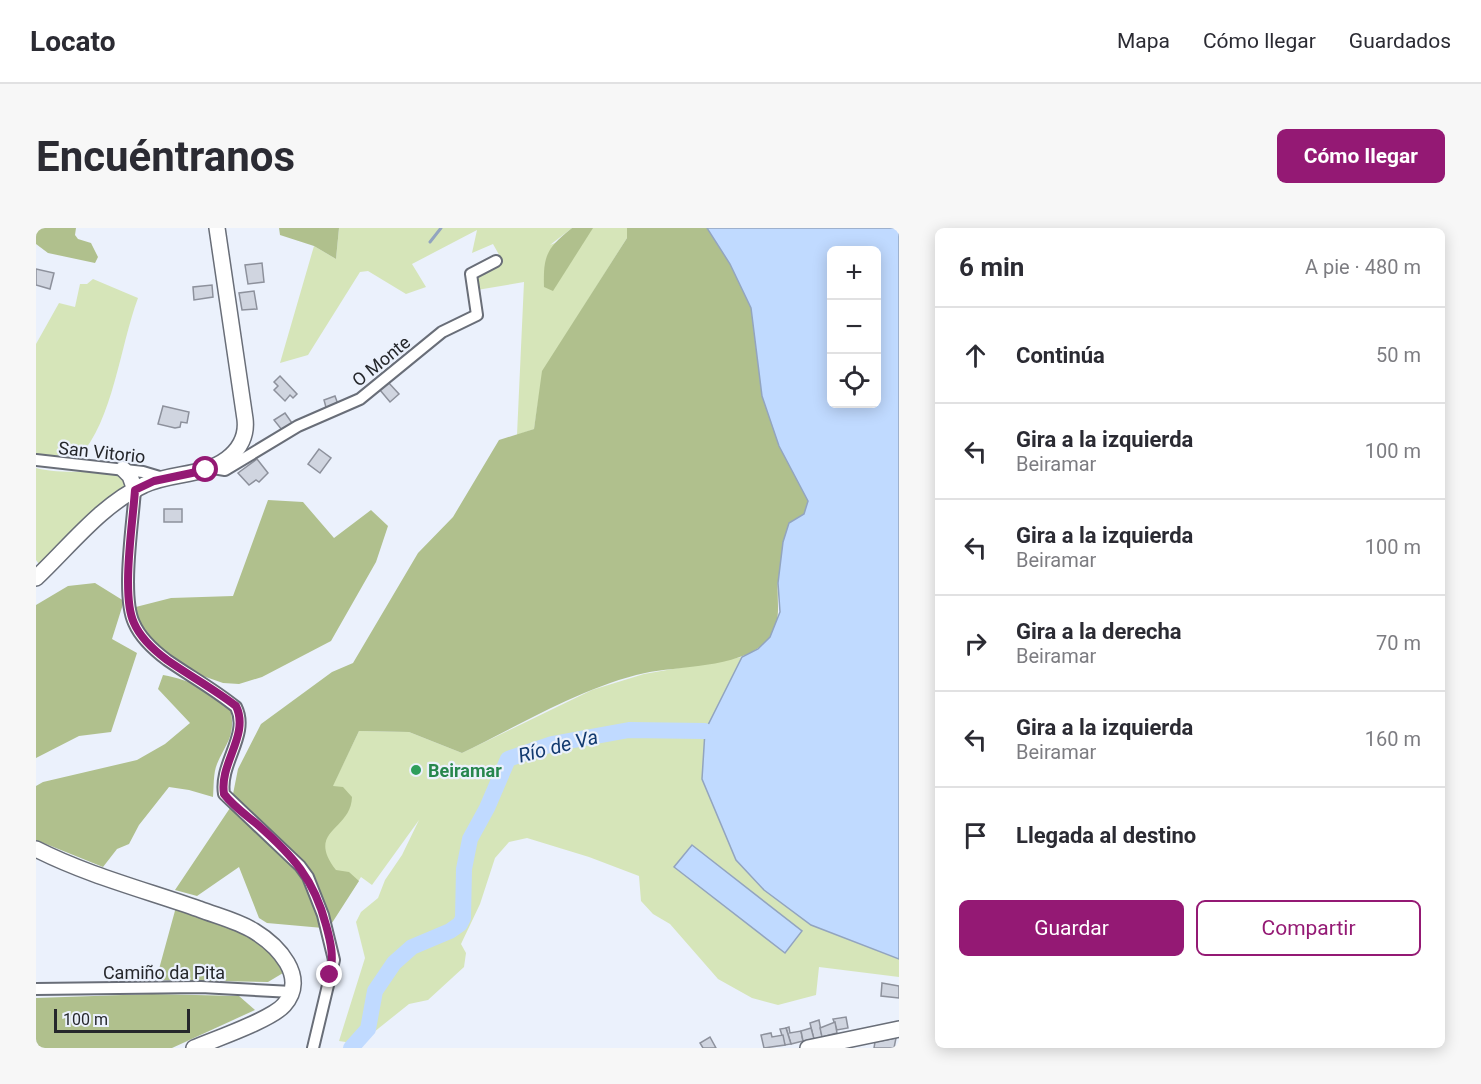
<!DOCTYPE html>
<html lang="es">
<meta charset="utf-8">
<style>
:root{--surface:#fff;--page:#f7f7f7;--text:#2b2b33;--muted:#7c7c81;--line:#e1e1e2;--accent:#941974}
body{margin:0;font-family:Roboto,sans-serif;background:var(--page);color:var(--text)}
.controls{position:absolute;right:18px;top:18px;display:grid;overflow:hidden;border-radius:9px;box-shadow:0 3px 15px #0003}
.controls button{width:54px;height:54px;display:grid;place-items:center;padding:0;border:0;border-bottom:2px solid var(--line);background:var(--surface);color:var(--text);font:30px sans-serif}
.scale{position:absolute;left:18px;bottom:15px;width:136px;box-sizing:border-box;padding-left:6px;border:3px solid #25272b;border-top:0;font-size:16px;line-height:21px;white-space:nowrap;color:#25272b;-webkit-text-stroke:4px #ebf1fc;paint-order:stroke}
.stop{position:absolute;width:18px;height:18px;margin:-14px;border:4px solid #941974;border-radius:50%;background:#fff}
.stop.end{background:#941974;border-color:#fff;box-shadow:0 2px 6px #0008}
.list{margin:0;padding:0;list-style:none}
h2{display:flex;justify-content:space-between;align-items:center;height:78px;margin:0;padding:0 24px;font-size:26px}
h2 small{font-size:20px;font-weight:400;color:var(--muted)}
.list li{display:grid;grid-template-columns:39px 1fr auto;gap:18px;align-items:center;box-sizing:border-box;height:96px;padding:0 24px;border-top:2px solid var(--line)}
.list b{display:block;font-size:22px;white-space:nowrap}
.list p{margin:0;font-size:20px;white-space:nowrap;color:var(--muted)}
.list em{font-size:20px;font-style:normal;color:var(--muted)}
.actions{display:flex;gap:12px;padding:18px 24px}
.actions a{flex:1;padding:14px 0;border:2px solid var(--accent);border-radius:9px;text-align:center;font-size:21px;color:var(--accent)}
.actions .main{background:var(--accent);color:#fff}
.icon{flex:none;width:33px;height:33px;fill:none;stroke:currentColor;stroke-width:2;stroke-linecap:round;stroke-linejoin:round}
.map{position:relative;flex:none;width:863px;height:820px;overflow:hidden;border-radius:9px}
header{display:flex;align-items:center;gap:36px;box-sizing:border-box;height:84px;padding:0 30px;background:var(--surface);border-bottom:2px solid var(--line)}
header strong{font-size:28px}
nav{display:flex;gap:33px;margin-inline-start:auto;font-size:21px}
.intro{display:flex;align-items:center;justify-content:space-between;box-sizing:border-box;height:144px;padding:0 36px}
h1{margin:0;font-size:42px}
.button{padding:15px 27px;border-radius:9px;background:var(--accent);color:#fff;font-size:21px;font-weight:700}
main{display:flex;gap:36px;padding:0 36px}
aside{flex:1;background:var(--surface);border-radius:9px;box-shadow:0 3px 15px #0003}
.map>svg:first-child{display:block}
</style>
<header>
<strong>Locato</strong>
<nav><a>Mapa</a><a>Cómo llegar</a><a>Guardados</a></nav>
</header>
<div class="intro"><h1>Encuéntranos</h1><a class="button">Cómo llegar</a></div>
<main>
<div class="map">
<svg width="863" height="820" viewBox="0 0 863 820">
<rect width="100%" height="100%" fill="#ebf1fc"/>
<g fill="#d6e5b9">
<polygon points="303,0 536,0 514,17 556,0 591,0 591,10 507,143 498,201 481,207 488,54 441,62 441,51 466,32 457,16 436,25 441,2 376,36 390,59 370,66 332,43 324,44 272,127 244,135 278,18 300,31"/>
<path d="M57,51L102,70C84,118 77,193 43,229L0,226V116L23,75L39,79L44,56H51Z"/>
<path d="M0,240C27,247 55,241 83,246L90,255L89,262L5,339L0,332Z"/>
<polygon points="706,429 669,503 690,605 700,632 863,731 863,749 783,739 780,767 742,777 716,770 682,751 634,696 617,686 605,673 603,648 553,629 491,610 473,614 459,630 444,676 425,716 430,725 428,739 392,772 373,776 323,816 303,813 329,730 320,694 325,684 342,670 349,652 366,627 383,592 336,657 325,649 316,663 202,574 197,566 225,569 296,559 323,503 373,504 426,525 556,462 608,446"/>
</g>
<g fill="#b0c08d">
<polygon points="0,0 40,0 39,7 42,11 55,15 62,29 59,35 12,25 0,16"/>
<polygon points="243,0 303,0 300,31 278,18 244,7"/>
<path d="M536,0H557L517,63L508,59C507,27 511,20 536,0Z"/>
<path d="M591,0H671L694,36L715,80L726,168L772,273L768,286L753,295C750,314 745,334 742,353C740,373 747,392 733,410C711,440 643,438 609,445C546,459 484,497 426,525L373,504L323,503L297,558L307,559L316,569C315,603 269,602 300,642L313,644L323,653L294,698L281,658L197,566L202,541L225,496L296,444L317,435L382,325L417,289L463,212L498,201L506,143L591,10Z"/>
<polygon points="232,272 267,274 298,310 335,282 352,298 340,334 295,413 226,449 203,456 187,455 144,440 88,382 135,370 197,368"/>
<polygon points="59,355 88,373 76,411 101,425 75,504 43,508 0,530 0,377 32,358"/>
<path d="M127,447C156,452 173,463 195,483C199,509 191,513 181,536C177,546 178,558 177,569L153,562L133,559L103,597L93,616L81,621L67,639L0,612V558L7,554L101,532L129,516L154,495L122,461Z"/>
<polygon points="194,580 259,640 269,652 287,700 231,695 223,690 203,639 161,668 139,662"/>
<path d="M140,679C173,692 238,707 247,745L232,754L120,752Z"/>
<polygon points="116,766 203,768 219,782 136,820 0,820 0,770"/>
</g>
<g fill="#c0daff" stroke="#92a4bf" stroke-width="1.5" fill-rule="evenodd">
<path d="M671,0H863V731L775,697L728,662L700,632L666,551L669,503L706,429L722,421L734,409L744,384L742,355L747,314L753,295L768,286L772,273L743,218L726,168L715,80L694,36ZM840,22V176H796V22Z"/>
<polygon points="656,617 766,703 749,725 638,639"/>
</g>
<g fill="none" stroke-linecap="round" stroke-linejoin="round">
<polyline stroke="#92a4bf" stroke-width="3" points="394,14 405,0"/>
<polyline stroke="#c0daff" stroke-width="16" points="315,820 332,801 339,763 358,735 376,719 414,703 424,696 427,690 428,641 434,611 451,580 472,531 516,516 593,502 669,503"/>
</g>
<g fill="#d0d5e0" stroke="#8d919c" stroke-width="1.5">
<polygon points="226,35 228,54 212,56 209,37"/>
<polygon points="0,41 18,45 14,61 0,57"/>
<polygon points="176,57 177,69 158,72 157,59"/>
<polygon points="218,63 221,81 206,82 203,65"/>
<polygon points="244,148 261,166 257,170 254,167 249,173 238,162 242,158 238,154"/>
<polygon points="352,154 363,166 354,174 344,162"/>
<polygon points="299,168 303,179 291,183 288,172"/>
<polygon points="127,178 153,184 151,195 145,194 144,199 139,200 122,196"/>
<polygon points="249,185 256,195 246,202 238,192"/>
<polygon points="283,221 295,230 284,245 272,236"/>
<polygon points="221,231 232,245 223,254 220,252 213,257 202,245"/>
<rect x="128" y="281" width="18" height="13"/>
<polygon points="846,755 863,758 863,770 845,768"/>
<polygon points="810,789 812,800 801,802 797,791"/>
<polygon points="783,792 787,814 779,816 774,795"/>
<polygon points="799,794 801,805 786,809 784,800"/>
<polygon points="753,799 754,805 765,803 767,813 755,816 750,800"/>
<polygon points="750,800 755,816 749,817 744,801"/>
<polygon points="775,800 778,811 767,813 765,803"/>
<polygon points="735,805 736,809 747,807 749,817 728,820 725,807"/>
<polygon points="674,809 680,820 667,820 664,815"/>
<polygon points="860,810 858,820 838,820 839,814"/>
</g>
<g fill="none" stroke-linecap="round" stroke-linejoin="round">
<defs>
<g id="street">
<polyline points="0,232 107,244 127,250"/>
<polyline points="177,240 189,242 262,198 324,171 406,104 441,87 435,46 460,33"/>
<path d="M99,262C97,293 85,368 98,395C104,409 119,423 131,432C154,448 178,461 200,479C214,507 183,535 188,566L264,638L272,649L287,687L298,732L277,820"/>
<polyline points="0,761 165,759 256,764"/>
</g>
<g id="secondary">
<polyline points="87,241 94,248 99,262"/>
<path d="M0,350C33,319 66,276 108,257C135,244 167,249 191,231C204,221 211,207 209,191L181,0"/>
<path d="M0,621C51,647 109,662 163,681C181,688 202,693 218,703C241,717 273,749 248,777C235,792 179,811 158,820"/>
<polyline points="772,820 863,801"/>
</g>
</defs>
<use href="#street" stroke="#696e78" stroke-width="14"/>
<use href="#secondary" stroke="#696e78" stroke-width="18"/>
<use href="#street" stroke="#fff" stroke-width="10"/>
<use href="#secondary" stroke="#fff" stroke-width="15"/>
</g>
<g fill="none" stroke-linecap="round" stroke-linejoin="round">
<path stroke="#941974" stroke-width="8" d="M170,242L118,253L99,262C97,293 85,368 98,395C104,409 119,423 131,432C154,448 178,461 200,478C214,507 183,535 188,566C197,578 210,587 222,597C257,628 278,651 290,697C295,715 298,729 294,747"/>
</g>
<circle fill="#2e9e5b" stroke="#ebf1fc" stroke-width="2" cx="380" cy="542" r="6"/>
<g text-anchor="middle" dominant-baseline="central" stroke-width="4.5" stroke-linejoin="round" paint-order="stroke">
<g font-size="18" fill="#25272b" stroke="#ebf1fc">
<text transform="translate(345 133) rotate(-39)">O Monte</text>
<text transform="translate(66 224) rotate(6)">San Vitorio</text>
<text x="128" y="744">Camiño da Pita</text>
</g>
<g font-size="18" font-weight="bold" fill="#27864d" stroke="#ebf1fc" text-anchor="start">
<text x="392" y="542">Beiramar</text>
</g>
<g font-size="20" font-style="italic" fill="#123a6f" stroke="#ebf1fc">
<text transform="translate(522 518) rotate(-14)">Río de Va</text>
</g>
</g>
</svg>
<div class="controls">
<button>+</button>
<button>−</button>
<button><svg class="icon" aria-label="locate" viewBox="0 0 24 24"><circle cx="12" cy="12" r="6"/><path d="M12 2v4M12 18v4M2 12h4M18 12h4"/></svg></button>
</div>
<div class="scale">100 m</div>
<div class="stop" style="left:170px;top:242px"></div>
<div class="stop end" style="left:294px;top:747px"></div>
</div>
<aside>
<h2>6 min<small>A pie · 480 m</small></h2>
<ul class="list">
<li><svg class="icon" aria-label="ahead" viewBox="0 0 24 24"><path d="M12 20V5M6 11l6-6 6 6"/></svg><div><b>Continúa</b></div><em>50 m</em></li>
<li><svg class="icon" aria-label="left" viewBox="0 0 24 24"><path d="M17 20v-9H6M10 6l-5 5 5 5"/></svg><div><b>Gira a la izquierda</b><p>Beiramar</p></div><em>100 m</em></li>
<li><svg class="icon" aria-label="left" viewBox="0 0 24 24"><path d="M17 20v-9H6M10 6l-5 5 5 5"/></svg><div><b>Gira a la izquierda</b><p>Beiramar</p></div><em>100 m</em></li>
<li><svg class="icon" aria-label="right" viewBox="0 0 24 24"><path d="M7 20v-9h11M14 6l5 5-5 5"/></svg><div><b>Gira a la derecha</b><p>Beiramar</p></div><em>70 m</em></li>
<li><svg class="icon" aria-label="left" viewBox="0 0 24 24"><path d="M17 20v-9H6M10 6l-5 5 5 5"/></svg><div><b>Gira a la izquierda</b><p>Beiramar</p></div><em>160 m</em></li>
<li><svg class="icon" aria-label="arrive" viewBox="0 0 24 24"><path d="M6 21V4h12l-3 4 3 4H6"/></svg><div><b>Llegada al destino</b></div></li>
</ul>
<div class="actions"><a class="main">Guardar</a><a>Compartir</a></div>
</aside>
</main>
